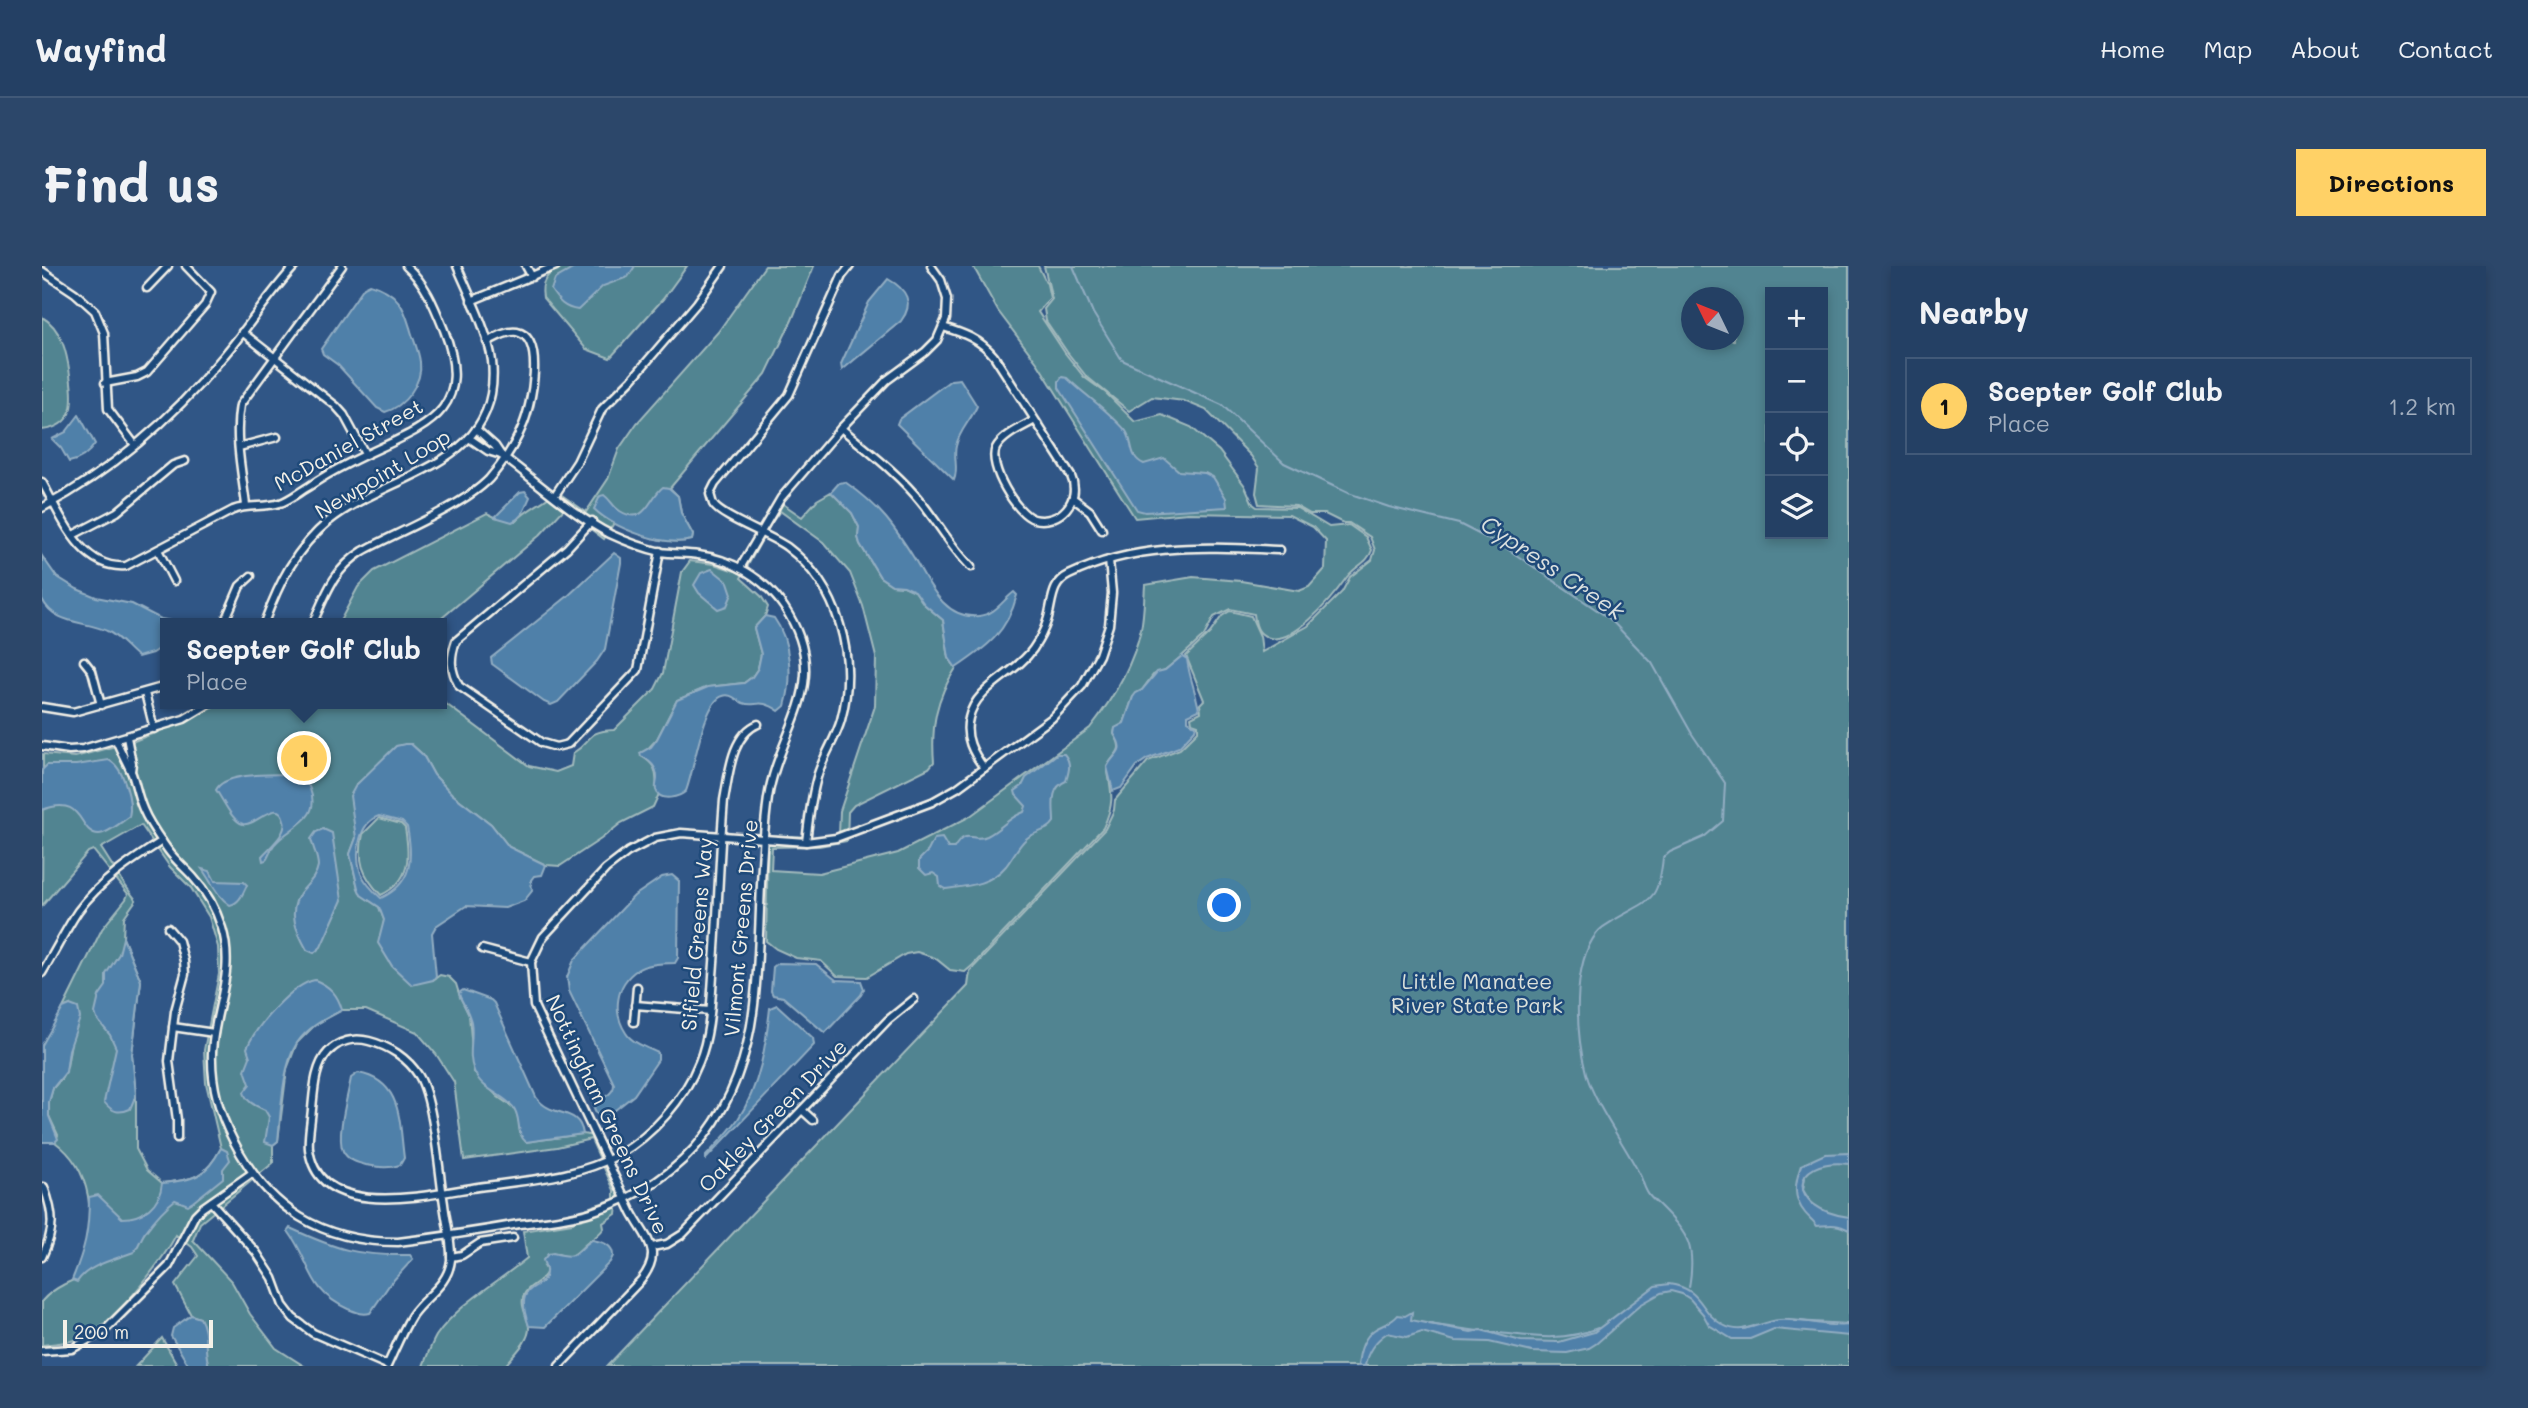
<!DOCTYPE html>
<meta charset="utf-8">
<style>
:root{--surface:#244064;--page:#2c476a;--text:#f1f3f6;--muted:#a3afbf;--line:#415978;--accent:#ffd166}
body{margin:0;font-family:Mali,sans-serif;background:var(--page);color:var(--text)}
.controls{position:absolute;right:21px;top:21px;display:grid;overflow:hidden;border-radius:0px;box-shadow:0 4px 10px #0003}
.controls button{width:63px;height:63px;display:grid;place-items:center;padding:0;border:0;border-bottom:2px solid var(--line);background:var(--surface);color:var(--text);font:35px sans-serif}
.compass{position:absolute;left:1639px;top:21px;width:63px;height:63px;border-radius:50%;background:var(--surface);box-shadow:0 4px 10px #0003;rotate:313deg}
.scale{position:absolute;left:21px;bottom:18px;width:150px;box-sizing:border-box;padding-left:7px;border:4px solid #f4f1e8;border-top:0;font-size:19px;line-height:24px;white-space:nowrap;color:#f4f1e8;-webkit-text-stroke:5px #1f4a7a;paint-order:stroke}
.you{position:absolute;left:1183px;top:640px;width:24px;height:24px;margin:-18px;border:5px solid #fff;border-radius:50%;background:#1a73e8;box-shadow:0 0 0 10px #1a73e833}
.badge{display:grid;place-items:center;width:46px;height:46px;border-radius:50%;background:var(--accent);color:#111;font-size:23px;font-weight:700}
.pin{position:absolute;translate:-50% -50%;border:4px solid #fff;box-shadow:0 2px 7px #0006}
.popup{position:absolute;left:118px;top:352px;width:287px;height:91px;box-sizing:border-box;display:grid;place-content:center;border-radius:0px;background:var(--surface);filter:drop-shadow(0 2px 5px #0005);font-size:23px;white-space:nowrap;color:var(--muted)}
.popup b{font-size:26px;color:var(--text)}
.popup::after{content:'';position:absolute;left:50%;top:100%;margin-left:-14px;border:14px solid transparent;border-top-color:var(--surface)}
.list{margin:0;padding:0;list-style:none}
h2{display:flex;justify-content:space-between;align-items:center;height:91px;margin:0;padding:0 28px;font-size:30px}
h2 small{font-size:23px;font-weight:400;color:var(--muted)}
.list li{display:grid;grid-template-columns:46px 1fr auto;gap:21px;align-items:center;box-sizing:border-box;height:98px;margin:0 14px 14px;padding:0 14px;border:2px solid var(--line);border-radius:0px}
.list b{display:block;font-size:26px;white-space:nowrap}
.list p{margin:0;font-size:23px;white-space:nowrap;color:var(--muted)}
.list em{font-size:23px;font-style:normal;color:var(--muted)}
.icon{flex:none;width:38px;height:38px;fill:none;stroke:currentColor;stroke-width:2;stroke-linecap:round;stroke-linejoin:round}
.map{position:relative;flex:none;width:1807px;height:1100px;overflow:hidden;border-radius:0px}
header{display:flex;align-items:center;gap:42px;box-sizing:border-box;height:98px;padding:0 35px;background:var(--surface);border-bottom:2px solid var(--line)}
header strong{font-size:33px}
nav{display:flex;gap:38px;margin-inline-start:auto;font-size:24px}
.intro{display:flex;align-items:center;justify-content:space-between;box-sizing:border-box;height:168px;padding:0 42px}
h1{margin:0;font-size:49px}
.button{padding:18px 32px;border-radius:0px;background:var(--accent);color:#111;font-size:24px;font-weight:700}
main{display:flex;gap:42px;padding:0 42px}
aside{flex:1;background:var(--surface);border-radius:0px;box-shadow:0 4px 10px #0003}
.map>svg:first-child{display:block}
</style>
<header>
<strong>Wayfind</strong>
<nav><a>Home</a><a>Map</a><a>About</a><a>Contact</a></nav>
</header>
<div class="intro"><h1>Find us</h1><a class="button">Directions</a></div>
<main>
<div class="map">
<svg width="1807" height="1100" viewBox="0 0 1807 1100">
<rect width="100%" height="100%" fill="#305686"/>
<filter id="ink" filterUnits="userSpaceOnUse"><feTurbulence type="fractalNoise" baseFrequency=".0143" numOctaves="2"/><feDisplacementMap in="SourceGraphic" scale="14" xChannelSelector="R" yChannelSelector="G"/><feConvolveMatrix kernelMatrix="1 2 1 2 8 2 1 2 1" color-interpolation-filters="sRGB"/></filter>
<g filter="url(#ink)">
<g fill="#518491" stroke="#a2babc" stroke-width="2" fill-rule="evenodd">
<path d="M518,0H645L621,33L568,92L544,83L501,32C498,15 505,9 518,0Z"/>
<path d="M723,0H772L750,54L724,108L628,222L636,230L639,247L651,269L650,274C624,280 596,268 572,257L562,273L522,243L498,269L394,357H297L316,321L332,305L445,247L453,251L474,255C486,242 502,237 514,225L544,246L566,213L577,183L595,157L676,66Z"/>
<path d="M931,0H996L1005,18L1008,32L996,46L1023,87L1042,111L1064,127L1093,156L1120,149L1149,161L1177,185L1203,220L1211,238L1215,241L1255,242L1287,261L1307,259L1324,271L1330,284C1326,297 1313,300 1305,311C1293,328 1246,389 1220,368C1214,364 1213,355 1212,348L1188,343L1172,351L1162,370L1140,390L1123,404L1111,409L1100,424L1091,431L1082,457L1073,463L1072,468C1084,487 1072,486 1065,501C1070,528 1073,536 1061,562L931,699L923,706L908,704L893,692L875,686L864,688L825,711L795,710L779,695L754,692L734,683L724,675L726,569L771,571L797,568L798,545L833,440L834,391L821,340L808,307L781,276L738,245L728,259L699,312L719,330L726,341L723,350L712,362L719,388L716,402L710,411L702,417L666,421L635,434L615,473L599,490C620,502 611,511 617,528L611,541L579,557L559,573L518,600L504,599L467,581L449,558L410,528L392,509L381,489L369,478H363L314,519V572L308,588L316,622L320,629L337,641L342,654L341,664L391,714L398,709L407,711L414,718L418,731L427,749L432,806L456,831L472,842L476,848L478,866L484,876L541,868L551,870L577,925L574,948L561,957L562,962C557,969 552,972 545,977C535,985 531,995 516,988L502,1000L505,1005C500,1018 486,1018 482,1029C477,1040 487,1052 487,1062C487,1076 471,1089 463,1100H381C385,1090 389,1079 394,1070C417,1037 455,1017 485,992L481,965L530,957L545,942L572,933V924L549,873L515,881L422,894L412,816L394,788L375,766L324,744H300L274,758L255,777L245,803L236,875L231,879V897L158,957L151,974L190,1016L208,1048L234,1082L262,1100H167C161,1084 164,1069 158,1052L149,1049L133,1019L156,990L150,981L134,969C121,994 73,1056 48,1069C33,1076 17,1077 0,1079V1035C6,1028 13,1023 21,1019C22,1018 30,1015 31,1014C34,1009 36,999 39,994C55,953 50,903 13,876L16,869L7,850V836L11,822L20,812L25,801L30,770L28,739L21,742L60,663L84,633L86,628L51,584L46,586L0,640L1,488L33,491L92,475L153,451L171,438H400V435L487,500L514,506L529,500L531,487C551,475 543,465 572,464L613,423L621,407L640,306L648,295L672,298L693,305L734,233L760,251L775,234L789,226L810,247L817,261L816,271L818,278L838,311L850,319L862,320L873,325L882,338L901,354L907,392L914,402C894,432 889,460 892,496L887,502L812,539L806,546L805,575L777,580L730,581L729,604L777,607L856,587L927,551L1048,462C1070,434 1091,399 1099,363C1102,349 1102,333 1103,319L1151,311L1199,315L1257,325L1267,321L1283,303L1284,275L1271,261L1247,249L1146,247L1093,252L996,98L956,45ZM99,559L128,601L149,622L167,651L176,681L177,708L162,784L164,817L179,882C164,911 152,914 120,917L105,904L94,883V829L90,788L99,715L81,672L82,651L94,634C80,617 71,600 59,582Z"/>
<path d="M1002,0H1807V1100H565L926,720L928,705L1063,563L1072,544L1073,534L1106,495L1138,483L1156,465V459L1150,457L1149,451L1159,446L1158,438L1162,434L1144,390L1168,367L1180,350L1188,345L1209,350L1218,370L1220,386L1266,360L1300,326L1308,311L1330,294L1333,284L1328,271L1307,257H1301L1283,248H1268L1254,240L1217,238L1214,227L1217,202L1209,190L1164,144L1142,135L1110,131L1087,145L1044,110L1025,86L1004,55L1002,43L1010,33ZM1728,26H1781V268H1728ZM1650,32H1692V74H1650Z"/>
<path d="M0,51C20,62 25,88 28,109C32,135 34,160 0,164Z"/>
<path d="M337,552L359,558L363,562C368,591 369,615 339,629C320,609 315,595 321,568Z"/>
<polygon points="120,1072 136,1100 94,1100"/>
</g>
<g fill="#5080a9" stroke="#92adc2" stroke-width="2" fill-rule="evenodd">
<path d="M536,0H593L586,11L561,20L536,44C522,42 517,36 509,24L513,13Z"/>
<path d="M846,13C864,23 873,37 859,55L800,104L799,98L827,36Z"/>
<path d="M328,18C338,21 350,27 356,35C363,43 366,55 369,65C372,75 377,86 378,96C381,117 362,141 343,146L335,142L296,99L281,88L279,83L322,21Z"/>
<path d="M1020,111L1025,112C1044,130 1067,145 1084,165C1092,176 1086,191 1102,198L1122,192L1137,205L1163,207L1171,211L1184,232L1185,241L1103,246L1095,244L1017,122V115Z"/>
<path d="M918,113L935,140C929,154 917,165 914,180C911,192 917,202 912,214L855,158L857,153L909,114Z"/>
<path d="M37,149L53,178C47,187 38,194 27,196L19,182L10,173L24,166Z"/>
<path d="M803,216C818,226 833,239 844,252C854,264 864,279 872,292C887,317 902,354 937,350C954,348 960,335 972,326L975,329C965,367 945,381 914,402L907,392L901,354L882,338L873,325L862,320L850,319L838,311L818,278L816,271L817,261L810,247L789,226L797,217Z"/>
<path d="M621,221L627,222L636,230L639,247L651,269L650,274C621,281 573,263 552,243L558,230L562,229C569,234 571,241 578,245C604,261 607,231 621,221Z"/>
<path d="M483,225L488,231C483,241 482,251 470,256L453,251L478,226Z"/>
<polygon points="572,287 579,292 579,297 563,383 555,395 516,436 509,439 502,436 450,398 449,392 526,330"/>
<path d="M0,290L14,310L35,323L54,331L90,338L119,353L141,357H124V378L110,387L96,391C86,383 78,372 67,366C44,354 13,360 0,333Z"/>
<polygon points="670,303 686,316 690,328 685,340 676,343 657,327 652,319 659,307"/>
<path d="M723,350L732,352C749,375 751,413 743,440L737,445C717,431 714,442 701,437C694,434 689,427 681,430C661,435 652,506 644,525C638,531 618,537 614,524C613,520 615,516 615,512C615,501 608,495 599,490L598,487L609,481L615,473L635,434L666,421L702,417L710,411L716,402L719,388L712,362Z"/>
<path d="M1140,390L1145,393C1147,411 1154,426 1157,444L1146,449V455L1154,460L1153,464L1137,481L1105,493L1095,500L1079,522L1071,525L1065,501C1072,486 1085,487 1072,468L1073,462L1082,457L1091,431L1094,427L1100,424L1115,406L1123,404Z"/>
<path d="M363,478H369L381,489L392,509L410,528L449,558L467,581L504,599L500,609L492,610L489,614L490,625L482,635L463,642L424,640L394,660L390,667L394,710L391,714L370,719L350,700L336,677L342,654L337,641L319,629L316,622L308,588L314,572L308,530L314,519L354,480ZM337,550L360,556L365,561C371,592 371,617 339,632C332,626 320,613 318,604C313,586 317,557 337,550Z"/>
<path d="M1015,488H1022C1030,497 1027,505 1024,515C1007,522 1012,541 1012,556C1005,567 994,564 984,573C976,580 971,591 964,600C948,619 926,620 903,623L898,620L897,611L891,607L884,609L877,602V594L886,585L892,573L900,572L906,582H912C925,561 930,577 945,570C959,563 967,551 982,546L984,540L974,529L973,525L980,520L984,512Z"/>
<path d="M67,494C82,502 91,536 87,551C79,556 66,568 57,568C35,568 44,527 0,544V504L5,499H34Z"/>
<path d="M247,508C258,510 264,512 268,523C280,555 248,559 232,579C229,583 227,590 224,594L221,595L220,590C228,581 246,567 242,554C236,530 214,561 201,558C190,555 181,534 174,524C182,506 229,509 247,508Z"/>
<path d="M281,563L290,567L300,634L279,681L272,687L265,684C255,666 245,647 258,627C265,618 274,612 276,600C276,591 271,582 269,573L274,566Z"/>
<path d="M160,603L168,605L173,615L202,616L205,619C201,627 198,637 188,639C175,631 169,615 160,603Z"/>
<path d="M630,609L637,615L636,692L633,697C622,697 604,698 595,704C574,718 570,746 584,767C590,777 606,782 616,787V794L592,829L563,852C555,851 552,844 551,837C560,832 572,829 572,818L527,725L525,711L532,694L592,630L620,611Z"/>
<path d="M81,672L99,715L90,788L94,829L88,843C77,848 70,846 62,836L74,782L68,769L55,753L53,747L57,730L64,720V708L77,688Z"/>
<polygon points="736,697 774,698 794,714 819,715 822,723 819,729 783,767 741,731 731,729 729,725 731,701"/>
<path d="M273,714C288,720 296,729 300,744C283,753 266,761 255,777C240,800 239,847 236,875L231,879L223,876L227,851L223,844C214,840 204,836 202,826L208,818L203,804L208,791L205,782C214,760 250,718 273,714Z"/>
<path d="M421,724L449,734L452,737L494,831C509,853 537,840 541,868L484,876C473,867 480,852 471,841C460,827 440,825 432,805C425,789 432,772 429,756C427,747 422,739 418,731L417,727Z"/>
<polygon points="28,739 36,742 38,752 27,784 24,806 11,822 7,836 7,850 16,873 13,876 0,876 0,779 21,742"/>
<path d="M735,739L771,772L772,779L664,893V890C675,878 687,866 696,853C718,820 724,779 728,742Z"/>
<path d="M316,807C361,815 357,856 362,892L358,899C346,903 336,901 324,899C316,897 305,894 301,885C294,869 306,829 309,812Z"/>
<path d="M179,882L185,885L188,894L181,903V912L151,936L146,939L133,934C122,942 112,954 104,965C99,971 97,980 92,986C74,993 45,999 35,1016L30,1014C43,982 47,966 47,931L56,929L80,952C101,952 118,939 120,917C152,914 164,911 179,882Z"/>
<path d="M1807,887V898C1746,891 1744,943 1807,951V964C1794,957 1788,959 1775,960C1772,955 1767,952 1763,947C1750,931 1753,917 1759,899L1783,888Z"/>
<path d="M248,962C296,984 315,990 368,989L371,993L348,1018L328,1047C320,1049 314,1046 306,1043C265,1025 270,997 246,965Z"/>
<path d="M550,974C560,976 571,978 571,990L568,996L503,1061L487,1060C469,1012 504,1027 504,1006C505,1002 502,998 501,994L506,988L511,987C539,994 530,987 550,974Z"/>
<path d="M1627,1018C1662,1023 1656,1045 1681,1059C1701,1070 1717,1056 1737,1054C1760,1052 1783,1062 1807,1059V1070L1732,1063L1708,1073H1690L1667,1059L1661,1048L1648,1033L1640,1028L1629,1025L1619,1027L1598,1039L1555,1077L1547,1082L1525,1087L1490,1086L1447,1076L1413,1075L1380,1066L1365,1071L1345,1067C1333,1075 1325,1086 1323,1100H1316C1317,1088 1321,1072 1332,1064C1341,1058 1350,1057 1356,1049L1363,1050L1370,1046L1369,1054L1429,1066L1439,1064L1479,1075L1517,1076L1552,1066L1613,1020Z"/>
<path d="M149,1049L158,1052C167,1067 161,1084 167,1100H147L129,1070L131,1062Z"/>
</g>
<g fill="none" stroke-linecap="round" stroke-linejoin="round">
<g stroke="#92adc2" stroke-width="2">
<path d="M1031,0L1051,47L1080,94L1180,139L1242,197L1306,227L1347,241L1417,258L1464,282L1568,353L1610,397L1650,468L1683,517L1681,555L1662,571L1628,586L1621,592C1616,638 1607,633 1572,654C1567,658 1559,661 1555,667C1529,699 1534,769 1544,807C1554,842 1583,878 1599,911C1601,916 1602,921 1605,926C1608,932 1614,936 1619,941C1647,969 1654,981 1647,1021"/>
<polyline points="1763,912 1761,924 1770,938"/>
<polyline points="1752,1055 1807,1058"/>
<polyline points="1386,1058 1436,1065"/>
<polyline points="1701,1063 1712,1060"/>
<path d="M1448,1066C1489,1070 1516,1077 1556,1062"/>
</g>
<defs>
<g id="street">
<polyline points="484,0 490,11"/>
<polyline points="0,5 33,27 53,45 62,67 66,143 93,179"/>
<polyline points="105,22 126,0"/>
<polyline points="429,35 514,0"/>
<path d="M901,61C921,67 938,73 952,90L1029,210C1040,234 1018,259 992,253C975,249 945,199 954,182C961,169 981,161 993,154"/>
<polyline points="200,66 294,140 302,149 323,188"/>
<polyline points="63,117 95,111 105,106 163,39 169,26 144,0"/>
<path d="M799,162C826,185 857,208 879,236C897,258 909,281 929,301"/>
<polyline points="427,172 446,185 459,189"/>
<polyline points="197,181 235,171"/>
<path d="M0,216C19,249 38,304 84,300L191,244C207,238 222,242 238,237C248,234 257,226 266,221C279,212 293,204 307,197C372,163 437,154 402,64C392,39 384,18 364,0"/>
<polyline points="513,229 535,196 560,143 590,113 655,37 681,0"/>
<polyline points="1032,233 1048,245 1060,264"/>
<path d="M204,239C200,207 192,171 198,139L300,0"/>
<path d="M0,242C69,205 131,152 180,92C206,62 226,29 253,0"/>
<path d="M550,255L525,282L414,375C408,392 408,403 417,420L500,477L514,481L526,478L596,404L618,285"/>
<polyline points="31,269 75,246 131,199 143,195"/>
<polyline points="116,284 132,315"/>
<polyline points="698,302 739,232 799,162 845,114 883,86 895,74 904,53 905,33 899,14 889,0"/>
<polyline points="182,357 198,320 209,310"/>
<path d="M222,357C237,317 253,283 287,255C348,206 461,201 450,95C447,68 426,26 415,0"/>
<path d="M271,357C284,327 292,303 321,285C356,266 421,240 447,213C461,197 473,179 481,159C489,140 504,72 475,66C465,64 453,72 445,76"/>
<polyline points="42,395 50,405 59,439"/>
<polyline points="103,427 112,463"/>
<polyline points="0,441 31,446 124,420"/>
<polyline points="85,471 90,497 89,505"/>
<path d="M74,474C79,486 85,497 90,508C94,519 96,532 101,543C107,558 117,571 126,584C133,594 143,602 151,611C164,625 174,643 180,662C194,708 172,742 170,787C169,818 177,847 191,874C226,943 279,976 356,976C397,971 437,965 477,958C501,955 526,953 549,946C649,915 700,840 712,739C720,671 716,601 726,532C737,461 793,417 742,341C722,312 690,293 656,289C644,287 631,288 619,286C602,282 583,275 568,268C532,250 492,213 459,189L453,180L434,163"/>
<polyline points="0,480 27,484 41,483 142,453 167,438"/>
<path d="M942,502C931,487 922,471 927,452C934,420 973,409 991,383C997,374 1002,365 1005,355C1011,337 1008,318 1027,309C1096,276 1164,281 1238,284"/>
<path d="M764,576C767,553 769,530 776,508C782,489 794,472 799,454C816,391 797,320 745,281C729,269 678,251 671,238C670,235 669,231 668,228L673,218L747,129L800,10L808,0"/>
<polyline points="126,662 137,675 142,695 143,708 133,745 127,795 135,854 135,872"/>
<polyline points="440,683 489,696"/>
<path d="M0,707C12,687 23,665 36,645C58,615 89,595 120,575"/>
<polyline points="593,739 668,745"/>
<polyline points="592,756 595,721"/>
<polyline points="131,761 172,767"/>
<polyline points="760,844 771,854"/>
<polyline points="169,936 214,986 231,1012 241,1039 251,1052 271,1067 345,1099"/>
<polyline points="610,981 625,978 641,968 846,754 872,733"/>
<path d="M0,991C13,963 12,949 2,921"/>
<polyline points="409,991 420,989 438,977 471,972"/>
<polyline points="0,1085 30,1083 62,1065 127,1000 153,949 160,942 210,907"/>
<path d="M345,1100C353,1083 360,1065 370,1049C383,1030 406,1020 409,994C410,976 404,956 402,938C397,907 392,835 377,810C366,792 347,780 327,775C312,771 297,775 286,786C271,802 272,830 269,852C268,862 266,872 267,883C276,957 389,928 436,921C483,914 534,912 576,889C611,869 642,834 657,796C668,769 669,739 671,710C676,651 677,593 682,534C687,509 689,469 716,458"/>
<path d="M517,1100L599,1014C622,985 604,973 590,947L492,740L489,696L501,671L564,603L586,586L613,572L639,567L764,576L794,572L890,536L915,522L1010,452L1040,420L1057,389L1067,359L1070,327L1067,294"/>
</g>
</defs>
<use href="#street" stroke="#f4f1e8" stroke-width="11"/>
<use href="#street" stroke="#1f4a7a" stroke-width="6"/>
</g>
</g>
<g text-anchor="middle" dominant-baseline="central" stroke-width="5" stroke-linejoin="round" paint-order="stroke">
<g font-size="21" fill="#f4f1e8" stroke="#1f4a7a">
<text transform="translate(306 178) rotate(-29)">McDaniel Street</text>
<text transform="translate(340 207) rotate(-31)">Newpoint Loop</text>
<text transform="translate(698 662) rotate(-85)">Vilmont Greens Drive</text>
<text transform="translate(654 668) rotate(-85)">Sifield Greens Way</text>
<text transform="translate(566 848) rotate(65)">Nottingham Greens Drive</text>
<text transform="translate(730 849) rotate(-46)">Oakley Green Drive</text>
</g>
<g font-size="21" fill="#dce1db" stroke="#1f4a7a">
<text x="1435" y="714">Little Manatee<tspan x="1435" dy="24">River State Park</tspan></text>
</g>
<g font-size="23" font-style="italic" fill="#dbe0df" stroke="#1f4a7a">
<text transform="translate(1511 301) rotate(34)">Cypress Creek</text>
</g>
</g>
</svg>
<div class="controls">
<button>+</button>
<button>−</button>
<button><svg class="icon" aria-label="locate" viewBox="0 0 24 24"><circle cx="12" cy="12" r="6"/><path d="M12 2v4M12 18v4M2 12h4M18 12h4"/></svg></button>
<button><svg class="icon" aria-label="layers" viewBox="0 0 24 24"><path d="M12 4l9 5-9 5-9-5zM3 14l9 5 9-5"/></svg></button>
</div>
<svg class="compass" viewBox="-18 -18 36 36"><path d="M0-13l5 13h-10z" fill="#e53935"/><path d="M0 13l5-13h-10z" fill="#a3afbf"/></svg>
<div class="scale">200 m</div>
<div class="you"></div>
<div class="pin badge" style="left:262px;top:492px">1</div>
<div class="popup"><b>Scepter Golf Club</b>Place</div>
</div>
<aside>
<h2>Nearby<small></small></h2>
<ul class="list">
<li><span class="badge">1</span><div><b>Scepter Golf Club</b><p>Place</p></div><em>1.2 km</em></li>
</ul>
</aside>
</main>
